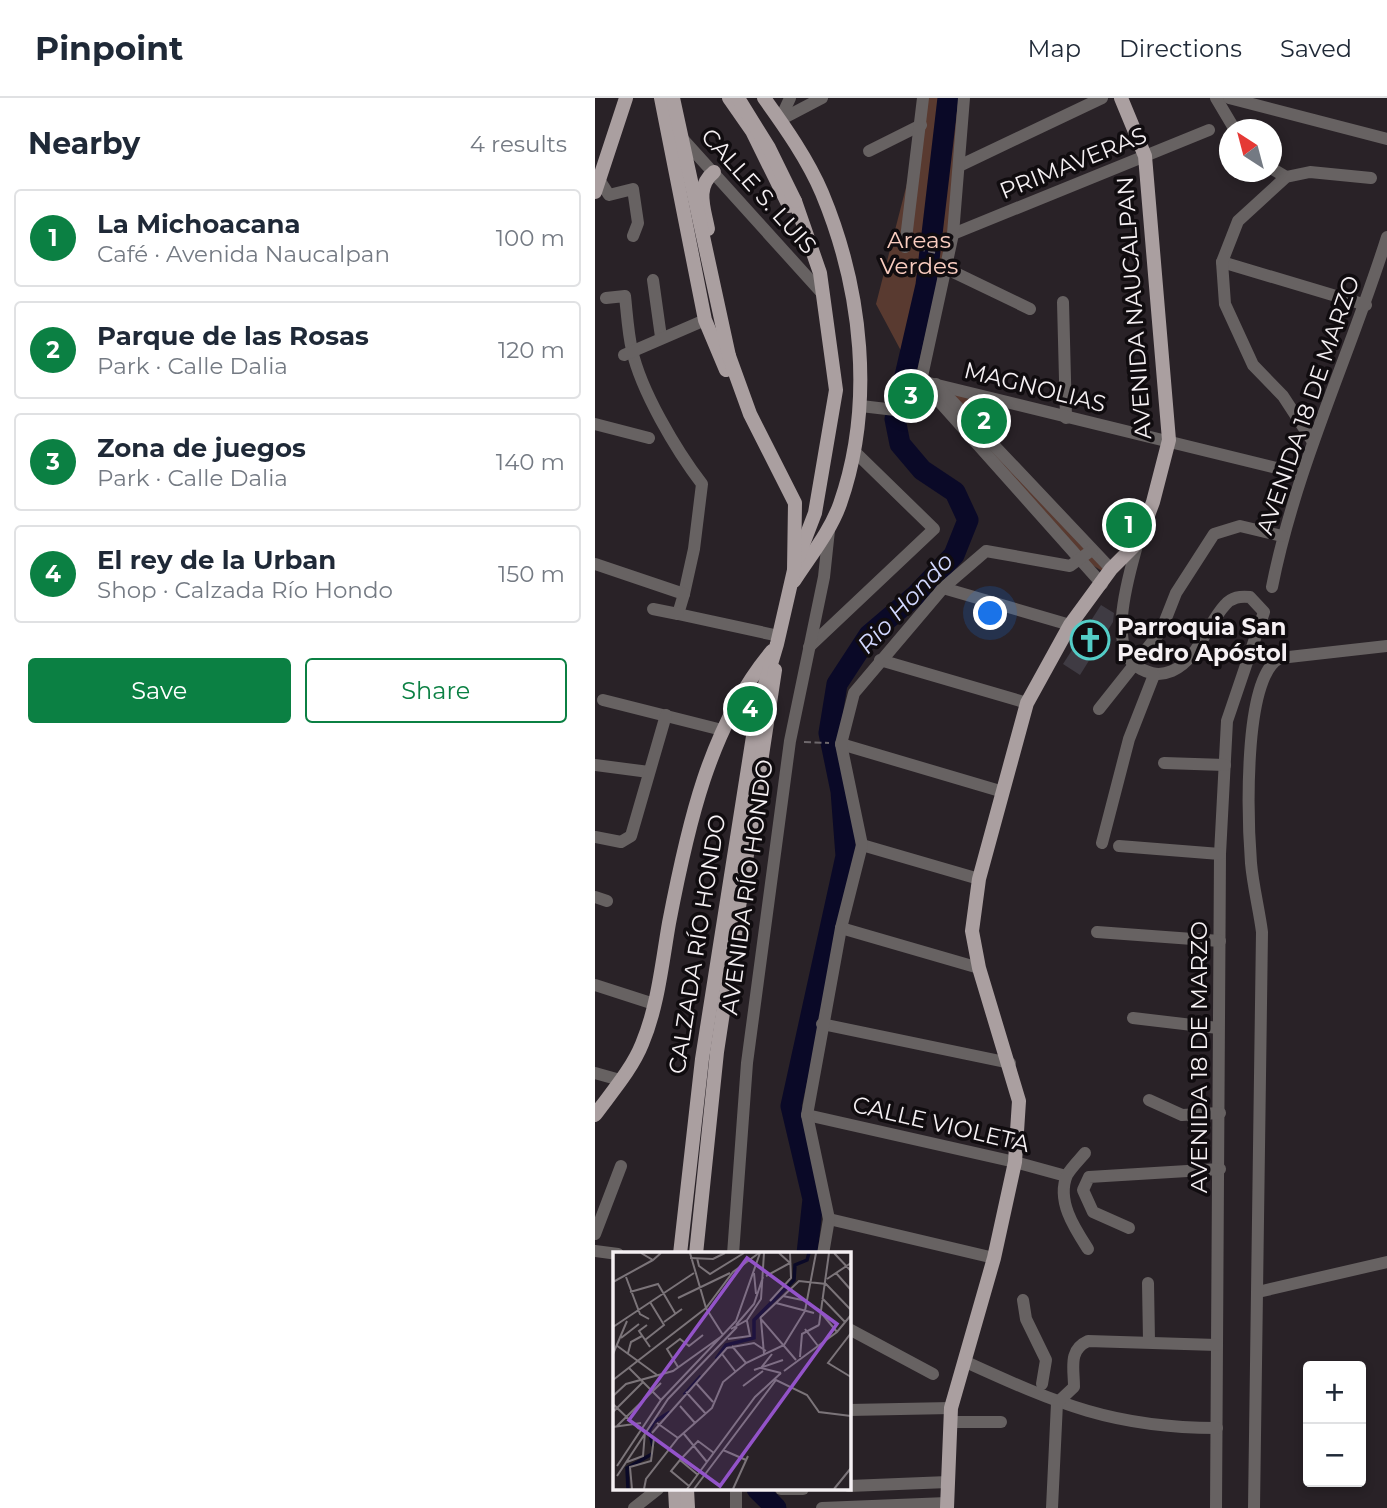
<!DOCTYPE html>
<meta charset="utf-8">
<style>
:root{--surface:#fff;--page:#f2f2f3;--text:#1f2937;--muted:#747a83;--line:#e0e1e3;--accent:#0b8043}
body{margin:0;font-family:Montserrat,sans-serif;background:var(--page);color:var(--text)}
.controls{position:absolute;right:21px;bottom:21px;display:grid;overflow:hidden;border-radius:7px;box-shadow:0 4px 10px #0003}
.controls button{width:63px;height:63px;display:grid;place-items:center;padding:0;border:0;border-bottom:2px solid var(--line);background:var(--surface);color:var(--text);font:35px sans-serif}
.compass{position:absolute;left:624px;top:21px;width:63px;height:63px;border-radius:50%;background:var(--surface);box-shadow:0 4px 10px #0003;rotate:324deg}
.you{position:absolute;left:396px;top:516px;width:24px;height:24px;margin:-18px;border:5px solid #fff;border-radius:50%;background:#1a73e8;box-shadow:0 0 0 10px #1a73e833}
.badge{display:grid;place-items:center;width:46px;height:46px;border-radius:50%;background:var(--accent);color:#fff;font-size:23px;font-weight:700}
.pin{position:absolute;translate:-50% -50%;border:4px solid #fff;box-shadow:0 2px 7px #0006}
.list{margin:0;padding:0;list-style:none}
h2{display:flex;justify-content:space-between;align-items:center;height:91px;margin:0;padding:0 28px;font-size:30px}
h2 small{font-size:23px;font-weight:400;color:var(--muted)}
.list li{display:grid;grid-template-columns:46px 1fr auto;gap:21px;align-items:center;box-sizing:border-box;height:98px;margin:0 14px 14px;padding:0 14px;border:2px solid var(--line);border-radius:7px}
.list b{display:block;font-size:26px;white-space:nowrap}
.list p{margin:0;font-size:23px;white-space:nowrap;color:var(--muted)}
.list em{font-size:23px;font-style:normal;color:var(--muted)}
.actions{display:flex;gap:14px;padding:21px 28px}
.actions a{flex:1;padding:16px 0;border:2px solid var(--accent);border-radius:7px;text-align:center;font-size:24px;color:var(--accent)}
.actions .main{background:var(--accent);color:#fff}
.map{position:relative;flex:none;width:792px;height:1410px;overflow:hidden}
header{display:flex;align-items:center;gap:42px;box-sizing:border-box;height:98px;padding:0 35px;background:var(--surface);border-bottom:2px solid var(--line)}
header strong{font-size:33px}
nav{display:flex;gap:38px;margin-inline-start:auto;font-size:24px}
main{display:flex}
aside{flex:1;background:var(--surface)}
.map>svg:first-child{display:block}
</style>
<header>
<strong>Pinpoint</strong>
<nav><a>Map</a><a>Directions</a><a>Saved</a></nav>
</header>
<main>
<aside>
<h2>Nearby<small>4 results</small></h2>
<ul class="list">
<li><span class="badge">1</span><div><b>La Michoacana</b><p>Café · Avenida Naucalpan</p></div><em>100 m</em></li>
<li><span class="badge">2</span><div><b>Parque de las Rosas</b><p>Park · Calle Dalia</p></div><em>120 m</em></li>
<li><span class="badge">3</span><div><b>Zona de juegos</b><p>Park · Calle Dalia</p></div><em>140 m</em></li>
<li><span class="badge">4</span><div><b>El rey de la Urban</b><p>Shop · Calzada Río Hondo</p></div><em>150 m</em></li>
</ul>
<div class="actions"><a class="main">Save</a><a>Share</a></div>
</aside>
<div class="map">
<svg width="792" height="1410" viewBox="0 0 792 1410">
<rect width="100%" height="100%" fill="#292227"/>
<g fill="#593a30">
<polygon points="329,0 369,0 350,170 315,252 313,266 281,206 327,27"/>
<polygon points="309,281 411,305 394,342 514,477 487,461 327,284 326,315 303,312"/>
</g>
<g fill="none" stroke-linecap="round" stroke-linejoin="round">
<g stroke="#0a0927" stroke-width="21">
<polyline points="212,1156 218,1101 196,1008 251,758 246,693 234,635 242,586 274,537 321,497 359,457 373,422 360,394 327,372 305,346 300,321 331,187 353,0"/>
<polyline points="162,1391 181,1410"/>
</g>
</g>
<polygon fill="#3f3b43" points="506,507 519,515 518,524 485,577 468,566"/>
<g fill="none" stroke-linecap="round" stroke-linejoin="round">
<g stroke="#6e686c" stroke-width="2" stroke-dasharray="7 3.5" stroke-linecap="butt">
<polyline points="323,151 341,155"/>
<polyline points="209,644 234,645"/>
</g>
<g stroke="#676262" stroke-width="12">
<polyline points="621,0 640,32"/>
<polyline points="634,0 792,41"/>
<polyline points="185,22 227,0"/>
<polyline points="185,22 195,0"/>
<polyline points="86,39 226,194"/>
<polyline points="274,53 326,27"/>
<polyline points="364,68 507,0"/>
<polyline points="676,70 691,79"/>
<polyline points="5,83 14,97 38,91 43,125 38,138"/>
<polyline points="358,136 614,32"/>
<polyline points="310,149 328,0"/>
<polyline points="627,164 771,207"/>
<polyline points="350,170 435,211"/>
<polyline points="58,182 66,239"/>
<path d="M11,200L30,198C32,216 33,235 37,252C46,293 81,352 107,386L99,451L89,496"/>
<polyline points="468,204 471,320"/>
<polyline points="29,257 110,222"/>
<polyline points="326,283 706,376"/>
<polyline points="326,283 507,486"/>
<polyline points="341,286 516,471"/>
<polyline points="266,308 326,315 326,283 358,136 369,0"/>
<polyline points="0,326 54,340"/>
<polyline points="718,344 688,298 658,267 630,206 627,164 643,123 691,79 715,74 776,80"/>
<path d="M543,444C535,474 509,553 546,571C556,576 565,578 577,573C603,562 612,526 630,507C637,499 645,498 655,499L669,514L632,623L625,756L621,1410"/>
<polyline points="0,466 89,496 83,516 184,538"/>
<path d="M677,489C701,368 755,257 792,139"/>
<polyline points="348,490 475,527"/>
<polyline points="58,511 83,516"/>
<polyline points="214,549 339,431 260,354"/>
<polyline points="285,562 432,605"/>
<polyline points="8,602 127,632"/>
<polyline points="504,611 566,533 581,495 619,436 645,428 687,438"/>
<polyline points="246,646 405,693"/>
<polyline points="569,665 630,667"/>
<polyline points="0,667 54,674"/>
<polyline points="0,739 26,744 36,738 71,617"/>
<polyline points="507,745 534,641 559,577"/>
<polyline points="267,747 384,781"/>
<polyline points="524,748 625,756"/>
<polyline points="0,799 12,803"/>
<polyline points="246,830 384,870"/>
<polyline points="502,834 625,843"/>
<polyline points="0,887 59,906"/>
<polyline points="538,920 623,930"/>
<polyline points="227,926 415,965"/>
<polyline points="0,975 25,982"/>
<polyline points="554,1002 587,1017 625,1015"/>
<polyline points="212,1017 420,1064 471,1078"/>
<path d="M490,1055C484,1062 476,1070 472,1077C461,1103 480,1131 493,1151"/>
<polyline points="234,1121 399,1160"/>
<polyline points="534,1130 498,1114 488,1092 494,1079 625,1071"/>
<polyline points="0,1136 26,1068"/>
<polyline points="0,1153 23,1156"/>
<polyline points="138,1156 152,965 195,643 229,479 234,432"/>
<polyline points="228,1156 234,1121 212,1017 246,830 267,747 246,646 259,595 348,490 391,453 475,468 497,452"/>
<polyline points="553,1185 554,1243"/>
<polyline points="663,1194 792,1164"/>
<polyline points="428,1202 431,1221 451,1262 447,1286"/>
<polyline points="254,1231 338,1276"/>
<path d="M371,1264C463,1306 519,1330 622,1330"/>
<polyline points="254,1312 356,1310"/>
<polyline points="356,1324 406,1324"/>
<polyline points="254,1388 353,1384"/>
<polyline points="141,1391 141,1410"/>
<polyline points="186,1391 208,1391"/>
<polyline points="39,1410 63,1391"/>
<polyline points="227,1410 352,1405"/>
<path d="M457,1410L462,1305L479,1289C479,1270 473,1252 493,1243L622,1247"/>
<path d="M659,1410L667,834C664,811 658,788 656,765C653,726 647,578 685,560L792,548"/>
</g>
<g stroke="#aa9fa0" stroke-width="14">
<polyline points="66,0 110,222 131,272"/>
<polyline points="134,0 157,33 194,108"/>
<path d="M169,0C190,29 213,62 227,95C267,191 280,306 245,406C235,434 215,458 199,483"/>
<polyline points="0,94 31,0"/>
<polyline points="200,103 225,175 241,292 220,415 202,462"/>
<path d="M113,131C109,110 100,89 119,74"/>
<path d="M0,1017C16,995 37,971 47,946C63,908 67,865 74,825C92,731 114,628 177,553"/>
<polyline points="85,1156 107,961 162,613 182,546 199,472 200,405 155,316 134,258"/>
<polyline points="101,1156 122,954 180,572"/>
<polyline points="80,1391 81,1410"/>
<polyline points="92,1391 93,1410"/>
<polyline points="352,1410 356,1310 399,1160 420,1064 424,1003 384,870 377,833 384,781 432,605 475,527 516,471 543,444 558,404 574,342 550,58 526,0"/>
</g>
<g stroke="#aa9fa0" stroke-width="14">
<polyline points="78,0 134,258"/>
<polyline points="143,0 174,50 200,103"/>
</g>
</g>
<defs>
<symbol id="church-ring" viewBox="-11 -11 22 22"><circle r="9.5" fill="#100c0f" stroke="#54cdc7" stroke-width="1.5"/><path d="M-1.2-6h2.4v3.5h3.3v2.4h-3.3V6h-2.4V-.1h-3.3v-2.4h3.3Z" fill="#54cdc7"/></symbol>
</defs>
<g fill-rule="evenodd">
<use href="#church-ring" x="473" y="520" width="44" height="44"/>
</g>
<g text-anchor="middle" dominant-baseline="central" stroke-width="7" stroke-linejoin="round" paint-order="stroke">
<g font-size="23" fill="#f5f0f3" stroke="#100c0f">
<text transform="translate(478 65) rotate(-22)">PRIMAVERAS</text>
<text transform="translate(164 93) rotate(48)">CALLE S. LUIS</text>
<text transform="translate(539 210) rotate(-94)">AVENIDA NAUCALPAN</text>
<text transform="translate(440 289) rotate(14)">MAGNOLIAS</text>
<text transform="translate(713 307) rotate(-71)">AVENIDA 18 DE MARZO</text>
<text transform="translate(152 789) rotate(-82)">AVENIDA RÍO HONDO</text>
<text transform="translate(102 846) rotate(-81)">CALZADA RÍO HONDO</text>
<text transform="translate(604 959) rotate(-90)">AVENIDA 18 DE MARZO</text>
<text transform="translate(346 1026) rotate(13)">CALLE VIOLETA</text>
</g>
<g font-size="23" fill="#facdc0" stroke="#100c0f">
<text x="324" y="142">Areas<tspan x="324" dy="26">Verdes</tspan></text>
</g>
<g font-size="23" font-weight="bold" fill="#f5f0f3" stroke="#100c0f" text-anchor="start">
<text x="522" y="529">Parroquia San<tspan x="522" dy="26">Pedro Apóstol</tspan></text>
</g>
<g font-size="24" font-style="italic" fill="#d2d8ff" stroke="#100c0f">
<text transform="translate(310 505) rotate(-47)">Rio Hondo</text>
</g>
</g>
<g transform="translate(18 1154)">
<rect width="238" height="238" fill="#292227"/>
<path fill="none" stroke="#0a0927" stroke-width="3.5" d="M103,107L113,93L141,86V68L181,28L182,13L194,8L196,1M71,143L88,124M40,194L36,179L41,170L57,160M15,237L14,216L39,202"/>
<path fill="none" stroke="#7b7479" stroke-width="2" d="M28,1L40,8L48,1M77,1L93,56L110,83M221,1L238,19M77,6L100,7L112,1M84,6L86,14L97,22L131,1M141,21L143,42M223,21L238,38M153,24L177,11L166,1M13,25L27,62L36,67M214,27L238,11M0,30L40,8M17,40L45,32L62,61M170,44L194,49M65,46L117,21M209,46L232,70M157,49L178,26L177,1M163,51L201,61M205,57L224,80M147,66L186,29L213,32L238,58M147,66L183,108M148,68L151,102M51,70L69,57M34,73L26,79L37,95M123,73L141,52L150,25M206,73L216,1M0,75L81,21M118,77L134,68L148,47L151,1M192,77L205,94M238,81L215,111L238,125M8,86L26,72M115,87L137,84L134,69M32,88L51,73L37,50M3,93L44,123M119,94L133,111M15,101L18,90L29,84M0,102L14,69M109,102L122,119M159,102L148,116L168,121M187,105L189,82L206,73M65,115L54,97L67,87L76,94L90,83M16,116L48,148M141,118L170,108M171,119L224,80L238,63M0,128L93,56L120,20L146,1M83,131L100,150M130,134L150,119M73,140L93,162M0,144L13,132L60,119L109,84M0,152L26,177M67,154L82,171M0,160L30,130M44,171L65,186M4,174L48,131M0,175L28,171M39,181L114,96L141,91L153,99M71,182L94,210M110,198L133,208M67,208L85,223M14,210L30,204L32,180M4,214L48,148L123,69L147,1M4,224L55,147L124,75M76,234L58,219L67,208L85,189L101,201M19,237L17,215L38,209L41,186M31,237L33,227L65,186L99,156L110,130L133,111L171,93L192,59L203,1M74,237L142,145L168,121M81,237L163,128L194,143L206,160L238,164M120,237L135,204M221,237L238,216"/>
<path fill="#9353c9" fill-opacity="0.15" stroke="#9353c9" stroke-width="3.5" d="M134,6L224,72L107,234L16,168Z"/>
<rect width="238" height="238" fill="none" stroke="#f5f0f3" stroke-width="3.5"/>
</g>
</svg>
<div class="controls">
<button>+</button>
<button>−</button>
</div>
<svg class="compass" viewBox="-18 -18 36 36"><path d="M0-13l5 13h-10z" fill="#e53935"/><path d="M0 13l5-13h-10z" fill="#747a83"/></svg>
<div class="you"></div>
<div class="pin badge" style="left:534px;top:427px">1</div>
<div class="pin badge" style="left:389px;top:323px">2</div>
<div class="pin badge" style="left:316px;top:298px">3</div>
<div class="pin badge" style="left:155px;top:611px">4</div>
</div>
</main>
